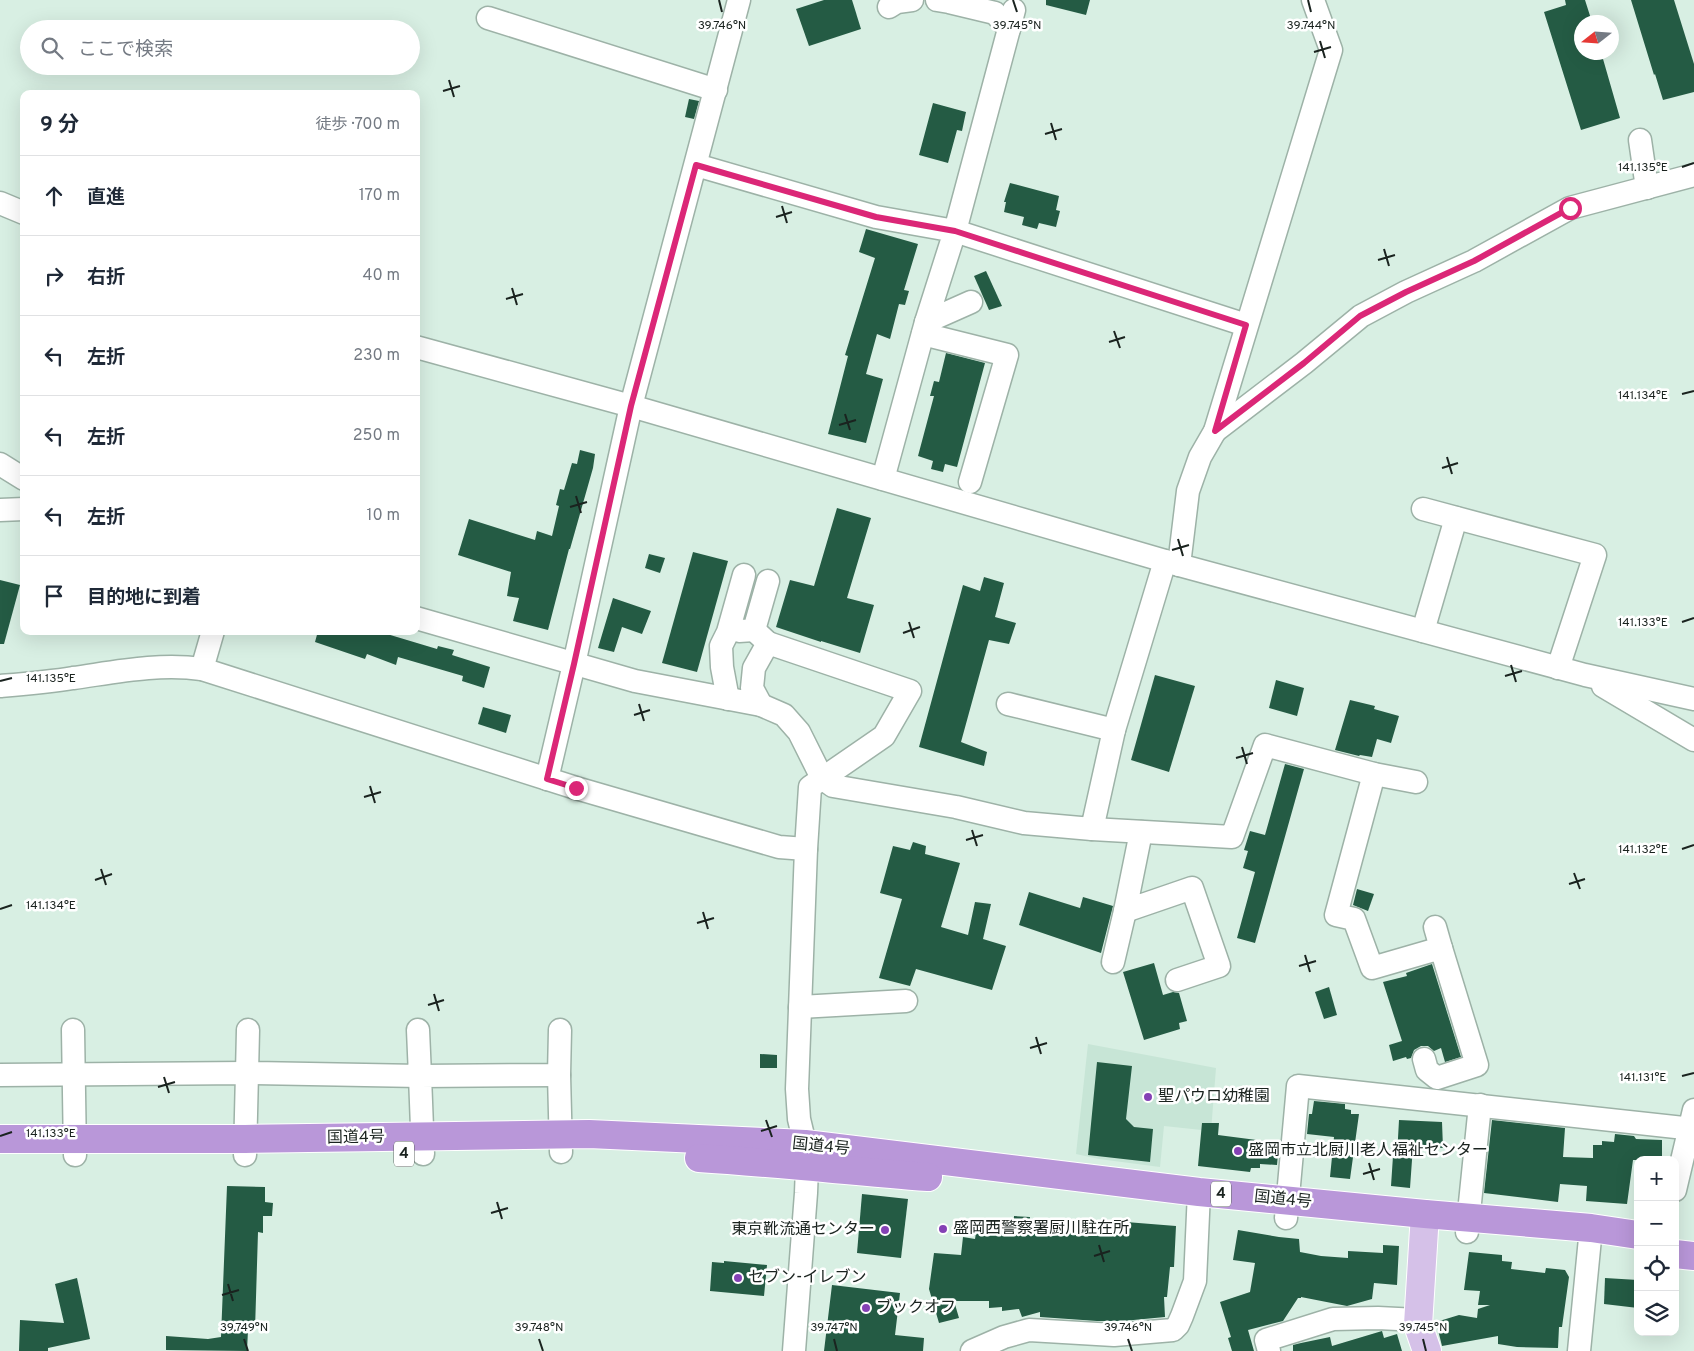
<!DOCTYPE html>
<html lang="ja">
<meta charset="utf-8">
<style>
:root{--surface:#fff;--page:#f2f2f3;--text:#1f2937;--muted:#747a83;--line:#e0e1e3}
body{margin:0;font-family:Overpass,"Noto Sans JP",sans-serif;background:var(--page);color:var(--text)}
.controls{position:absolute;right:15px;bottom:15px;display:grid;overflow:hidden;border-radius:10px;box-shadow:0 5px 20px #0002}
.controls button{width:45px;height:45px;display:grid;place-items:center;padding:0;border:0;border-bottom:1px solid var(--line);background:var(--surface);color:var(--text);font:25px sans-serif}
.compass{position:absolute;left:1574px;top:15px;width:45px;height:45px;border-radius:50%;background:var(--surface);box-shadow:0 5px 20px #0002;rotate:253deg}
.stop{position:absolute;width:15px;height:15px;margin:-11px;border:4px solid #db2777;border-radius:50%;background:#fff}
.stop.end{background:#db2777;border-color:#fff;box-shadow:0 1px 5px #0008}
.list{margin:0;padding:0;list-style:none}
h2{display:flex;justify-content:space-between;align-items:center;height:65px;margin:0;padding:0 20px;font-size:21px}
h2 small{font-size:16px;font-weight:400;color:var(--muted)}
.list li{display:grid;grid-template-columns:32px 1fr auto;gap:15px;align-items:center;box-sizing:border-box;height:80px;padding:0 20px;border-top:1px solid var(--line)}
.list b{display:block;font-size:19px;white-space:nowrap}
.list em{font-size:16px;font-style:normal;color:var(--muted)}
.icon{flex:none;width:28px;height:28px;fill:none;stroke:currentColor;stroke-width:2;stroke-linecap:round;stroke-linejoin:round}
.map{position:relative;flex:none;width:1694px;height:1351px;overflow:hidden}
.search{position:absolute;background:var(--surface);box-shadow:0 5px 20px #0002;left:20px;top:20px;width:400px;height:55px;display:flex;align-items:center;gap:12px;box-sizing:border-box;padding:0 18px;border-radius:28px;color:var(--muted);font-size:19px}
.panel{position:absolute;background:var(--surface);box-shadow:0 5px 20px #0002;left:20px;top:90px;width:400px;height:545px;border-radius:10px}
.map>svg:first-child{display:block}
</style>
<div class="map">
<svg width="1694" height="1351" viewBox="0 0 1694 1351">
<rect width="100%" height="100%" fill="#d8efe3"/>
<polygon fill="#c7e5d6" points="1088,1044 1216,1068 1211,1131 1164,1126 1160,1167 1099,1159 1076,1154"/>
<g fill="#245b44">
<polygon points="824,0 852,0 861,29 809,46 796,9"/>
<polygon points="1046,0 1090,0 1086,15 1046,5"/>
<polygon points="1565,0 1585,0 1592,22 1582,22 1582,52 1601,52 1620,118 1581,130 1544,12 1566,5"/>
<polygon points="1631,0 1674,0 1694,64 1694,92 1663,100 1655,74 1654,75"/>
<polygon points="689,99 699,101 694,119 685,117"/>
<polygon points="933,103 966,112 962,131 957,130 948,163 919,155"/>
<polygon points="1010,183 1059,196 1056,210 1060,211 1056,227 1039,223 1037,229 1022,225 1024,217 1004,212 1006,202 1004,202"/>
<polygon points="866,229 918,244 904,290 909,291 905,305 899,304 890,339 877,334 866,374 883,379 866,443 828,434 848,356 845,355 875,258 859,252"/>
<polygon points="986,271 1002,306 989,310 974,276"/>
<polygon points="946,353 985,363 957,467 945,464 943,472 931,469 933,461 918,456 934,396 930,396 934,381 939,382"/>
<polygon points="580,450 595,454 593,468 570,549 569,549 548,630 513,621 519,598 507,596 511,572 458,555 469,519 535,540 537,531 552,536 559,506 556,505 560,489 564,490 572,463 577,464"/>
<polygon points="837,508 871,518 847,598 874,605 860,653 821,641 821,642 776,627 790,580 814,586"/>
<polygon points="693,552 728,561 697,672 662,663"/>
<polygon points="649,554 665,558 660,573 645,568"/>
<polygon points="984,577 1004,583 995,617 1016,623 1009,644 989,640 961,742 987,752 984,766 919,747 963,585 980,591"/>
<polygon points="0,580 20,585 4,644 0,644"/>
<polygon points="613,598 651,611 642,634 622,627 614,652 598,648"/>
<polygon points="318,631 377,631 437,649 438,646 454,650 452,655 490,667 484,688 462,681 463,676 398,657 396,665 367,654 365,659 315,642"/>
<polygon points="1155,675 1195,686 1169,772 1131,760"/>
<polygon points="1276,680 1304,688 1297,716 1269,708"/>
<polygon points="1350,700 1375,706 1374,709 1399,716 1391,743 1377,739 1372,757 1360,755 1359,756 1335,750"/>
<polygon points="483,707 511,715 506,733 478,724"/>
<polygon points="1285,764 1304,769 1255,943 1237,938 1255,872 1243,868 1248,851 1244,850 1250,831 1265,835"/>
<polygon points="913,842 926,846 925,854 960,863 941,927 968,935 975,902 991,904 983,939 1006,946 992,990 916,969 910,986 879,978 902,899 880,893 893,846 910,850"/>
<polygon points="1357,889 1374,894 1368,911 1353,905"/>
<polygon points="1029,892 1080,908 1083,897 1113,906 1101,953 1019,925"/>
<polygon points="1154,963 1163,995 1173,992 1179,993 1187,1021 1179,1023 1180,1029 1144,1040 1123,972"/>
<polygon points="1432,964 1461,1057 1445,1062 1441,1048 1434,1051 1428,1046 1421,1046 1414,1050 1411,1058 1407,1059 1406,1057 1393,1061 1389,1045 1402,1041 1383,982 1407,976 1406,973"/>
<polygon points="1329,987 1337,1015 1324,1019 1315,992"/>
<polygon points="760,1054 777,1055 777,1068 760,1068"/>
<polygon points="1097,1062 1132,1066 1126,1119 1134,1127 1153,1129 1150,1162 1088,1155"/>
<polygon points="1314,1101 1345,1104 1345,1109 1351,1110 1351,1114 1359,1114 1350,1179 1330,1177 1334,1137 1307,1134 1309,1114 1312,1114"/>
<polygon points="1399,1120 1442,1122 1443,1148 1413,1146 1410,1188 1391,1186 1393,1156 1397,1156"/>
<polygon points="1492,1120 1565,1128 1563,1157 1593,1158 1593,1145 1602,1145 1602,1141 1614,1142 1615,1134 1634,1136 1636,1139 1662,1140 1662,1160 1633,1160 1627,1204 1586,1201 1587,1186 1560,1184 1558,1202 1484,1193"/>
<polygon points="1202,1123 1219,1123 1218,1135 1279,1143 1277,1165 1260,1164 1260,1168 1251,1168 1250,1172 1198,1166"/>
<polygon points="227,1186 265,1187 265,1202 273,1203 272,1216 263,1216 263,1233 258,1232 255,1330 248,1330 247,1351 166,1350 166,1336 208,1339 221,1337"/>
<polygon points="862,1194 908,1199 901,1258 857,1253"/>
<polygon points="1014,1216 1030,1217 1030,1223 1059,1225 1059,1223 1076,1225 1076,1220 1081,1221 1081,1218 1125,1226 1126,1222 1176,1226 1174,1267 1170,1267 1167,1297 1164,1297 1165,1317 1123,1321 1097,1321 1040,1317 1040,1312 1022,1317 1019,1309 1002,1311 1002,1307 989,1308 989,1301 954,1301 959,1318 939,1323 929,1289 934,1253 961,1255 963,1237 975,1239 977,1227 1013,1231"/>
<polygon points="1238,1230 1279,1237 1299,1239 1300,1252 1321,1256 1348,1258 1348,1251 1383,1253 1383,1245 1399,1246 1397,1285 1374,1283 1372,1299 1347,1306 1301,1297 1301,1298 1298,1298 1283,1321 1248,1330 1254,1351 1232,1351 1228,1338 1231,1337 1220,1302 1250,1292 1255,1263 1233,1260"/>
<polygon points="1469,1252 1502,1255 1502,1261 1512,1262 1511,1269 1545,1273 1546,1268 1565,1270 1569,1277 1562,1327 1559,1327 1558,1348 1517,1347 1498,1344 1498,1336 1442,1346 1436,1322 1459,1315 1477,1318 1478,1309 1490,1305 1478,1305 1480,1291 1464,1290"/>
<polygon points="724,1261 767,1265 764,1296 710,1291 712,1262 724,1263"/>
<polygon points="77,1278 90,1339 48,1348 48,1351 19,1351 20,1320 64,1323 55,1284"/>
<polygon points="1605,1278 1638,1280 1638,1308 1604,1304"/>
<polygon points="832,1285 900,1293 895,1335 924,1338 923,1351 824,1351"/>
<polygon points="1382,1331 1384,1338 1397,1334 1402,1351 1293,1351 1293,1345 1301,1343 1330,1337 1332,1346"/>
</g>
<g fill="none" stroke-linecap="round" stroke-linejoin="round">
<defs>
<g id="minor">
<polyline points="937,0 949,2 995,13 1009,29"/>
<polyline points="889,7 897,2 912,0"/>
<polyline points="1014,10 955,231 1246,325"/>
<polyline points="488,18 716,90"/>
<polyline points="1640,140 1647,188"/>
<polyline points="696,165 876,217 955,231 926,322 971,302"/>
<polyline points="0,203 24,213"/>
<polyline points="923,334 1007,355 970,482"/>
<polyline points="416,347 631,406 1179,565 1585,675 1694,699"/>
<polyline points="1215,431 1304,363 1361,316 1406,292 1474,261 1570,208 1694,175"/>
<polyline points="0,464 24,479"/>
<polyline points="883,479 926,322"/>
<polyline points="1423,509 1595,555 1558,668"/>
<polyline points="0,510 24,509"/>
<polyline points="1179,565 1188,491 1200,457 1215,431 1331,50 1313,0"/>
<polyline points="416,618 635,681 761,705 752,688 754,668 768,643 754,630"/>
<polyline points="739,631 754,630 768,581"/>
<polyline points="1423,631 1456,518"/>
<polyline points="768,643 910,691 884,736 810,787 806,849 797,1089 799,1119 805,1144 807,1167 806,1193 794,1351"/>
<polyline points="202,669 213,631"/>
<path d="M0,686C24,684 49,682 73,678C116,672 158,663 202,669L576,788L779,847L806,849"/>
<polyline points="1603,686 1694,740"/>
<polyline points="728,699 722,667 721,646 728,632 744,575"/>
<polyline points="761,705 784,715 799,732 822,778 833,786 956,807 1024,823 1092,829 1114,730 1008,704"/>
<polyline points="1114,730 1165,561"/>
<polyline points="1374,774 1336,915 1354,919 1372,968 1441,948 1477,1065 1437,1078 1427,1070 1424,1059"/>
<polyline points="547,779 574,664 631,406 739,0"/>
<polyline points="1092,829 1232,837 1265,745 1374,774 1416,782"/>
<polyline points="1141,832 1125,911 1192,888 1219,966 1177,980"/>
<polyline points="1435,927 1441,948"/>
<polyline points="1113,962 1125,911"/>
<polyline points="800,1007 906,1001"/>
<polyline points="73,1030 75,1155"/>
<polyline points="248,1030 247,1073 420,1076 418,1030"/>
<polyline points="0,1075 247,1073 245,1155"/>
<polyline points="559,1075 561,1152"/>
<polyline points="423,1154 420,1076 559,1075 560,1030"/>
<polyline points="1675,1190 1694,1110"/>
<polyline points="1286,1218 1298,1086 1694,1129"/>
<polyline points="1467,1232 1480,1105"/>
<polyline points="972,1351 1004,1337 1029,1330 1114,1335 1173,1330 1178,1325 1182,1316 1195,1281 1199,1192"/>
<polyline points="1269,1351 1266,1340 1333,1319 1378,1318 1418,1320"/>
<polyline points="1579,1351 1591,1228"/>
</g>
<polyline id="major" points="1425,1214 1418,1325 1427,1351"/>
<g id="highway">
<polyline points="0,1139 245,1139 589,1134 805,1144 1199,1192 1425,1214 1591,1228 1638,1235"/>
<path d="M699,1158C775,1163 851,1171 928,1177"/>
<polyline points="1675,1254 1694,1256"/>
</g>
</defs>
<use href="#minor" stroke="#9db2a7" stroke-width="25"/>
<use href="#major" stroke="#fff" stroke-width="30"/>
<use href="#highway" stroke="#fff" stroke-width="30"/>
<use href="#minor" stroke="#fff" stroke-width="22"/>
<use href="#major" stroke="#d5c1e8" stroke-width="28"/>
<use href="#highway" stroke="#b997d9" stroke-width="28"/>
</g>
<g fill="none" stroke-linecap="round" stroke-linejoin="round">
<polyline stroke="#db2777" stroke-width="6" points="576,788 547,779 574,664 631,406 696,165 876,217 955,231 1246,325 1215,431 1304,363 1360,316 1406,292 1474,261 1570,208"/>
</g>
<path fill="none" stroke="#1a231f" stroke-width="2" d="M719,0L722,12M1013,0L1017,12M1308,0L1311,12M1320,41L1325,58M1314,52L1331,47M449,80L454,97M443,91L460,86M1051,123L1056,140M1045,134L1062,129M1682,167L1694,163M782,206L787,223M776,217L792,212M1384,249L1389,266M1378,260L1395,255M512,288L517,305M506,299L523,294M1114,331L1120,348M1109,342L1125,337M1682,394L1694,391M845,414L850,430M839,425L856,420M1447,457L1452,474M1442,468L1458,463M576,496L581,513M570,507L587,502M1178,539L1183,556M1172,550L1189,545M909,622L914,638M1682,622L1694,618M903,633L920,627M1511,665L1516,682M1505,676L1522,671M0,681L12,678M639,704L644,721M634,715L650,710M1242,747L1247,764M1236,758L1253,753M370,786L375,803M364,797L381,792M972,830L977,846M966,840L983,835M1682,849L1694,845M101,869L106,885M1574,873L1580,889M95,880L112,874M1569,884L1585,879M0,909L12,905M703,912L708,929M697,923L714,918M1305,955L1310,972M1299,966L1316,961M434,994L439,1011M428,1005L444,1000M1036,1037L1041,1054M1030,1048L1047,1043M1682,1076L1694,1073M164,1077L169,1093M158,1087L175,1082M766,1120L772,1137M761,1131L777,1126M0,1136L12,1132M1369,1163L1374,1180M1363,1174L1380,1169M497,1202L502,1219M491,1213L508,1208M1099,1245L1104,1262M1094,1256L1110,1251M228,1284L233,1301M222,1295L239,1290M244,1339L248,1351M539,1339L543,1351M834,1339L837,1351M1128,1339L1132,1351M1423,1339L1426,1351"/>
<g fill="#8441b5" stroke="#fff" stroke-width="2">
<circle cx="1148" cy="1097" r="5"/>
<circle cx="1238" cy="1151" r="5"/>
<circle cx="943" cy="1229" r="5"/>
<circle cx="885" cy="1230" r="5"/>
<circle cx="738" cy="1278" r="5"/>
<circle cx="866" cy="1308" r="5"/>
</g>
<g text-anchor="middle" dominant-baseline="central" stroke-width="5" stroke-linejoin="round" paint-order="stroke">
<g fill="#fff" stroke="#5f6562" stroke-width="1">
<rect x="394" y="1141.5" width="20" height="25" rx="4"/>
<rect x="1211" y="1181.5" width="20" height="25" rx="4"/>
</g>
<g font-size="15" font-weight="bold" fill="#1a231f">
<text x="404" y="1154">4</text>
<text x="1221" y="1194">4</text>
</g>
<g font-size="16" fill="#1a231f" stroke="#fff" text-anchor="start">
<text x="1158" y="1097">聖パウロ幼稚園</text>
<text x="1248" y="1151">盛岡市立北厨川老人福祉センター</text>
<text x="953" y="1229">盛岡西警察署厨川駐在所</text>
<text x="875" y="1230" text-anchor="end">東京靴流通センター</text>
<text x="748" y="1278">セブン-イレブン</text>
<text x="876" y="1308">ブックオフ</text>
</g>
<g font-size="16" fill="#1a231f" stroke="#fff">
<text transform="translate(356 1138) rotate(-1)">国道4号</text>
<text transform="translate(821 1147) rotate(6)">国道4号</text>
<text transform="translate(1283 1200) rotate(6)">国道4号</text>
</g>
</g>
<g font-size="12" text-anchor="middle" fill="#1a231f" stroke="#fff" stroke-width="5" stroke-linejoin="round" paint-order="stroke">
<text x="722" y="29">39.746°N</text>
<text x="1017" y="29">39.745°N</text>
<text x="1311" y="29">39.744°N</text>
<text x="1643" y="171">141.135°E</text>
<text x="1643" y="399">141.134°E</text>
<text x="1643" y="626">141.133°E</text>
<text x="51" y="682">141.135°E</text>
<text x="1643" y="853">141.132°E</text>
<text x="51" y="909">141.134°E</text>
<text x="1643" y="1081">141.131°E</text>
<text x="51" y="1137">141.133°E</text>
<text x="244" y="1331">39.749°N</text>
<text x="539" y="1331">39.748°N</text>
<text x="834" y="1331">39.747°N</text>
<text x="1128" y="1331">39.746°N</text>
<text x="1423" y="1331">39.745°N</text>
</g>
</svg>
<div class="controls">
<button>+</button>
<button>−</button>
<button><svg class="icon" aria-label="locate" viewBox="0 0 24 24"><circle cx="12" cy="12" r="6"/><path d="M12 2v4M12 18v4M2 12h4M18 12h4"/></svg></button>
<button><svg class="icon" aria-label="layers" viewBox="0 0 24 24"><path d="M12 4l9 5-9 5-9-5zM3 14l9 5 9-5"/></svg></button>
</div>
<svg class="compass" viewBox="-18 -18 36 36"><path d="M0-13l5 13h-10z" fill="#e53935"/><path d="M0 13l5-13h-10z" fill="#747a83"/></svg>
<div class="stop" style="left:1570px;top:208px"></div>
<div class="stop end" style="left:576px;top:788px"></div>
<div class="search"><svg class="icon" aria-label="search" viewBox="0 0 24 24"><circle cx="10" cy="10" r="6"/><path d="M15 15l6 6"/></svg>ここで検索</div>
<section class="panel">
<h2>9 分<small>徒歩 · 700 m</small></h2>
<ul class="list">
<li><svg class="icon" aria-label="ahead" viewBox="0 0 24 24"><path d="M12 20V5M6 11l6-6 6 6"/></svg><div><b>直進</b></div><em>170 m</em></li>
<li><svg class="icon" aria-label="right" viewBox="0 0 24 24"><path d="M7 20v-9h11M14 6l5 5-5 5"/></svg><div><b>右折</b></div><em>40 m</em></li>
<li><svg class="icon" aria-label="left" viewBox="0 0 24 24"><path d="M17 20v-9H6M10 6l-5 5 5 5"/></svg><div><b>左折</b></div><em>230 m</em></li>
<li><svg class="icon" aria-label="left" viewBox="0 0 24 24"><path d="M17 20v-9H6M10 6l-5 5 5 5"/></svg><div><b>左折</b></div><em>250 m</em></li>
<li><svg class="icon" aria-label="left" viewBox="0 0 24 24"><path d="M17 20v-9H6M10 6l-5 5 5 5"/></svg><div><b>左折</b></div><em>10 m</em></li>
<li><svg class="icon" aria-label="arrive" viewBox="0 0 24 24"><path d="M6 21V4h12l-3 4 3 4H6"/></svg><div><b>目的地に到着</b></div></li>
</ul>
</section>
</div>
